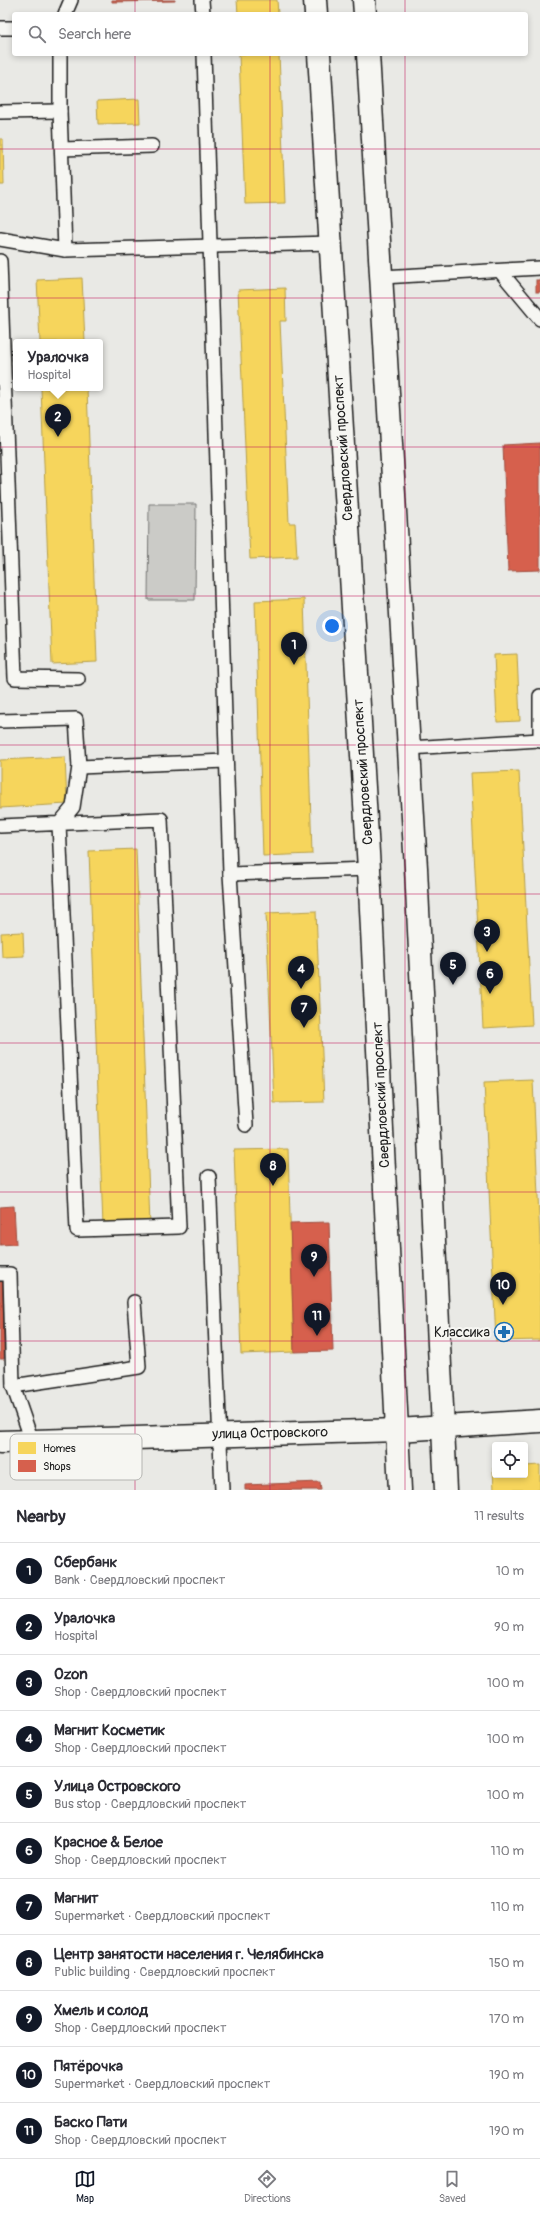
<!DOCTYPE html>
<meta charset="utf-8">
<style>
:root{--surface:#fff;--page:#f7f7f7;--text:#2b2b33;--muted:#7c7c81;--line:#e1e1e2;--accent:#111827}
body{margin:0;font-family:Pangolin,sans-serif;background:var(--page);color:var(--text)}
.controls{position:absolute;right:12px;bottom:12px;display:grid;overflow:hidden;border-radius:4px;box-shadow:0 2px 6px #0003}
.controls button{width:36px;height:36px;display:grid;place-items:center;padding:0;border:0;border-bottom:1px solid var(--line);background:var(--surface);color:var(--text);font:20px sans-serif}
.you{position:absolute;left:332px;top:626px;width:14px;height:14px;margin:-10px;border:3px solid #fff;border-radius:50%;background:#1a73e8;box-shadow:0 0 0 6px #1a73e833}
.badge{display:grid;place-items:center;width:26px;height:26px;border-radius:50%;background:var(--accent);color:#fff;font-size:13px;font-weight:700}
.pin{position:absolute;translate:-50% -33px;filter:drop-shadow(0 1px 2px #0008)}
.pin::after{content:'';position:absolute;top:21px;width:14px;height:12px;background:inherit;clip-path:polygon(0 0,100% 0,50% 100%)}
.popup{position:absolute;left:13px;top:339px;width:90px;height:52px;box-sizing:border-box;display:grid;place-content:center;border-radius:4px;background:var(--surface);filter:drop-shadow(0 1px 3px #0005);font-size:13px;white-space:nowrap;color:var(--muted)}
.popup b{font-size:15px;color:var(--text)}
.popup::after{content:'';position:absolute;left:50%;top:100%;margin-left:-8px;border:8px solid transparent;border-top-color:var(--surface)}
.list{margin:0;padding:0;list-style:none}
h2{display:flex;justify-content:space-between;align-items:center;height:52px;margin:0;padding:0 16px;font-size:17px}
h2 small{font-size:13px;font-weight:400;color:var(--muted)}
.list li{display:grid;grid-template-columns:26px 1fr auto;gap:12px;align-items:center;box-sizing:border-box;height:56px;padding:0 16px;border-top:1px solid var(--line)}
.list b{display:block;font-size:15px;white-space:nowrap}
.list p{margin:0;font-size:13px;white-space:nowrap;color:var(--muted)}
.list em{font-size:13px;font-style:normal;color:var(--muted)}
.icon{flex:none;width:22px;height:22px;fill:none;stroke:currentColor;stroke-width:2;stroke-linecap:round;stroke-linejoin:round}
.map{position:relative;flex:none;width:540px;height:1490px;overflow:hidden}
.search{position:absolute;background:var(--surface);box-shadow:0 2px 6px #0003;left:12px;right:12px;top:12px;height:44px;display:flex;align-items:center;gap:10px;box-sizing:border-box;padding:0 14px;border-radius:4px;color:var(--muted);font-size:15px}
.sheet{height:668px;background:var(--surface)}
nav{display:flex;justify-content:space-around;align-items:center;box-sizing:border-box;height:56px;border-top:1px solid var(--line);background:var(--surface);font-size:11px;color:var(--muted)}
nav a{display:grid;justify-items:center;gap:2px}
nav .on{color:var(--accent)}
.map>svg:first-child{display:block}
</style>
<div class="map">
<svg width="540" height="1490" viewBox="0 0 540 1490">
<rect width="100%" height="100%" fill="#e9e9e5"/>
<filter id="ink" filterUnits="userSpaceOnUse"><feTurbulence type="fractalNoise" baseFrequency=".025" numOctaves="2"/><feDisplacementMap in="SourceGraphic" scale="8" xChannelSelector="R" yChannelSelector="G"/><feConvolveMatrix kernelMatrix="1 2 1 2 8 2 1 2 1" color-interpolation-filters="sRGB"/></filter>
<g filter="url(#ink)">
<polygon fill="#cbcbc7" stroke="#747472" points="149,504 196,504 195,600 148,600"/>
<g fill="#f6d55c" stroke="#b59e49">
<polygon points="237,0 277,0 278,14 238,14"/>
<polygon points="239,54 279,54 285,203 245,204"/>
<polygon points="139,99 140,123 98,124 97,101"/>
<polygon points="0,139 3,139 4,185 0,185"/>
<polygon points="82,278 85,342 40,342 37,280"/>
<polygon points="285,288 286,321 280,321 289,523 295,523 297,557 250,559 238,290"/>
<polygon points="41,388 87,388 97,662 52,664"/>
<polygon points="304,599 312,854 263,856 255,601"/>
<polygon points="517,654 520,721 497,722 494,655"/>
<polygon points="65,757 67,804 0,808 0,760"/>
<polygon points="519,771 532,1025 483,1028 470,773"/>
<polygon points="136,849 150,1225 103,1226 89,851"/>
<polygon points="316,911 324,1102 274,1103 266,913"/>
<polygon points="23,932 24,956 2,957 1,933"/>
<polygon points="533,1080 540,1242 540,1340 496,1341 484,1082"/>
<polygon points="288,1149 294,1352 241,1354 234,1150"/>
<polygon points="540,1465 540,1490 494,1490 493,1468 495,1475 525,1475 525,1466"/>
</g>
<g fill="#d6604d" stroke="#9e4c3e">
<polygon points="112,0 175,0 175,1 112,2"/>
<rect x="536" y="280" width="4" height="12"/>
<polygon points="540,443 540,570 508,571 503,445"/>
<polygon points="14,1206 16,1244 0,1245 0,1207"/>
<polygon points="329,1222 333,1351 294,1352 290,1223"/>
<polygon points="0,1281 3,1281 4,1359 0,1359"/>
<polygon points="320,1482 321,1490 245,1490 245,1485"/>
</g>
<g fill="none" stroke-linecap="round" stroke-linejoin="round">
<defs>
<g id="service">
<polyline points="202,0 203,14"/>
<polyline points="65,14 71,0"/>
<polyline points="0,28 14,28"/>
<polyline points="60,54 60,111 65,250"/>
<polyline points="204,54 230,874 246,1125"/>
<polyline points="0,112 60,111"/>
<polyline points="62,149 152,146"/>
<polyline points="0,239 65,250 330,243"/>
<polyline points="0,261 15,678 78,679"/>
<polyline points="500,271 540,319"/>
<polyline points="382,277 540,268"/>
<polyline points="540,696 540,741"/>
<polyline points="0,721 76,719 79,767 226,761"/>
<polyline points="409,748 540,740"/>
<polyline points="0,826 161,819 179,1227 77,1230 59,824 73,807 79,767"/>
<polyline points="230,874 369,869"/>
<polyline points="209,1177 222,1490"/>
<polyline points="0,1274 10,1274 13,1386 32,1441"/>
<polyline points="13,1386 139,1367 134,1302"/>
</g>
<polyline id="tertiary" points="0,1442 398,1430 540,1421"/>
<g id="primary">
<polyline points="315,0 316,14"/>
<polyline points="364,0 365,14"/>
<polyline points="319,54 369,869 400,1490"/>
<polyline points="368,54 416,868 446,1490"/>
</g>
</defs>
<use href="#service" stroke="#1c1c1c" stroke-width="16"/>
<use href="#tertiary" stroke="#1c1c1c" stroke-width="25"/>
<use href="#primary" stroke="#1c1c1c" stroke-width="25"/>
<use href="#service" stroke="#f6f6f2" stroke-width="13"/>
<use href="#tertiary" stroke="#f6f6f2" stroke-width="22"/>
<use href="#primary" stroke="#f6f6f2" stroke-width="22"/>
</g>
</g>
<path fill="none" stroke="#c2185b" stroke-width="1" stroke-opacity="0.55" d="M135,0V14M270,0V14M405,0V14M135,54V1490M270,54V1490M405,54V1490M0,149H540M0,298H540M0,447H540M0,596H540M0,745H540M0,894H540M0,1043H540M0,1192H540M0,1341H540"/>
<defs>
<symbol id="pharmacy-ring" viewBox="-11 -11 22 22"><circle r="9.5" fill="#f6f6f2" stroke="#1f6fb2" stroke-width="1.5"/><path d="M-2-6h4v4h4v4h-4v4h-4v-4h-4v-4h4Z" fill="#1f6fb2"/></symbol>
</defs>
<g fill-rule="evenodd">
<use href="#pharmacy-ring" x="493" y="1321" width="22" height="22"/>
</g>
<g text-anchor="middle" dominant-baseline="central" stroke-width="4" stroke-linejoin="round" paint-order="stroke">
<g font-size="14" fill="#1c1c1c" stroke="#f6f6f2">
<text transform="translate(343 448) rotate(-94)">Свердловский проспект</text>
<text transform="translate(363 772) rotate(-94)">Свердловский проспект</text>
<text transform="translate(381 1095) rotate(-93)">Свердловский проспект</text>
<text transform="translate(270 1433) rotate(-1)">улица Островского</text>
</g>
<g font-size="14" fill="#1c1c1c" stroke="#f6f6f2" text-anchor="end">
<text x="490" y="1332">Классика</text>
</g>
</g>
<rect x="10" y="1434" width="132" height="46" rx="6" fill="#f6f6f2" stroke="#b5b5b2" stroke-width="1"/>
<rect x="18" y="1442" width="18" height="12" fill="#f6d55c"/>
<rect x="18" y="1460" width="18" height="12" fill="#d6604d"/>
<g font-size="11" fill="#1c1c1c">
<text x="43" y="1452">Homes</text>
<text x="43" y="1470">Shops</text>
</g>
</svg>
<div class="controls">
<button><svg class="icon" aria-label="locate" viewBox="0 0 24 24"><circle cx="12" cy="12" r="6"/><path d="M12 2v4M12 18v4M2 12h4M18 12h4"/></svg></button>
</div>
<div class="you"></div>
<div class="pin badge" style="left:294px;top:665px">1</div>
<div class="pin badge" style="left:58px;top:437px">2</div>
<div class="popup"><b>Уралочка</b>Hospital</div>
<div class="pin badge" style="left:487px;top:952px">3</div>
<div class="pin badge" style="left:301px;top:989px">4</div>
<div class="pin badge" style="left:453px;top:985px">5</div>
<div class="pin badge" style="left:490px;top:994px">6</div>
<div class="pin badge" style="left:304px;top:1028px">7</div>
<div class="pin badge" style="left:273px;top:1186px">8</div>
<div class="pin badge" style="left:314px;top:1277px">9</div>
<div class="pin badge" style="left:503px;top:1305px">10</div>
<div class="pin badge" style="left:317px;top:1336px">11</div>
<div class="search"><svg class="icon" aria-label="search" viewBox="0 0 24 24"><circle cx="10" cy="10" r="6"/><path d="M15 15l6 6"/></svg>Search here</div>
</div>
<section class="sheet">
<h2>Nearby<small>11 results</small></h2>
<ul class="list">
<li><span class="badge">1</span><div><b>Сбербанк</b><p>Bank · Свердловский проспект</p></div><em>10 m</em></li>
<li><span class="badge">2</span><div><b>Уралочка</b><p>Hospital</p></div><em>90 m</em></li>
<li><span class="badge">3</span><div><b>Ozon</b><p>Shop · Свердловский проспект</p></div><em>100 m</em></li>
<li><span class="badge">4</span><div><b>Магнит Косметик</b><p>Shop · Свердловский проспект</p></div><em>100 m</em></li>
<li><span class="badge">5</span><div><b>Улица Островского</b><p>Bus stop · Свердловский проспект</p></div><em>100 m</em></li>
<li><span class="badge">6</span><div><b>Красное &amp; Белое</b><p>Shop · Свердловский проспект</p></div><em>110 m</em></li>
<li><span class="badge">7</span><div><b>Магнит</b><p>Supermarket · Свердловский проспект</p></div><em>110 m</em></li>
<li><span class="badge">8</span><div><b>Центр занятости населения г. Челябинска</b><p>Public building · Свердловский проспект</p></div><em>150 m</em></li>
<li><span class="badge">9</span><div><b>Хмель и солод</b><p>Shop · Свердловский проспект</p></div><em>170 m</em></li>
<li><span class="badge">10</span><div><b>Пятёрочка</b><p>Supermarket · Свердловский проспект</p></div><em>190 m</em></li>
<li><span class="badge">11</span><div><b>Баско Пати</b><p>Shop · Свердловский проспект</p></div><em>190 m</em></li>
</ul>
</section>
<nav>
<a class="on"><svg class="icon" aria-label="map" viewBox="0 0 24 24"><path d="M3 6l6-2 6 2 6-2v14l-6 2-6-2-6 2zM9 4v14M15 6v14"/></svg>Map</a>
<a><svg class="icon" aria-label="directions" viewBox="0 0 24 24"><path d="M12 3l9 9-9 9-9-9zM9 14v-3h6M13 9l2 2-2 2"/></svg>Directions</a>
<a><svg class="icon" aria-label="saved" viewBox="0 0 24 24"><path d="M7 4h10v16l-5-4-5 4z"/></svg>Saved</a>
</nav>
